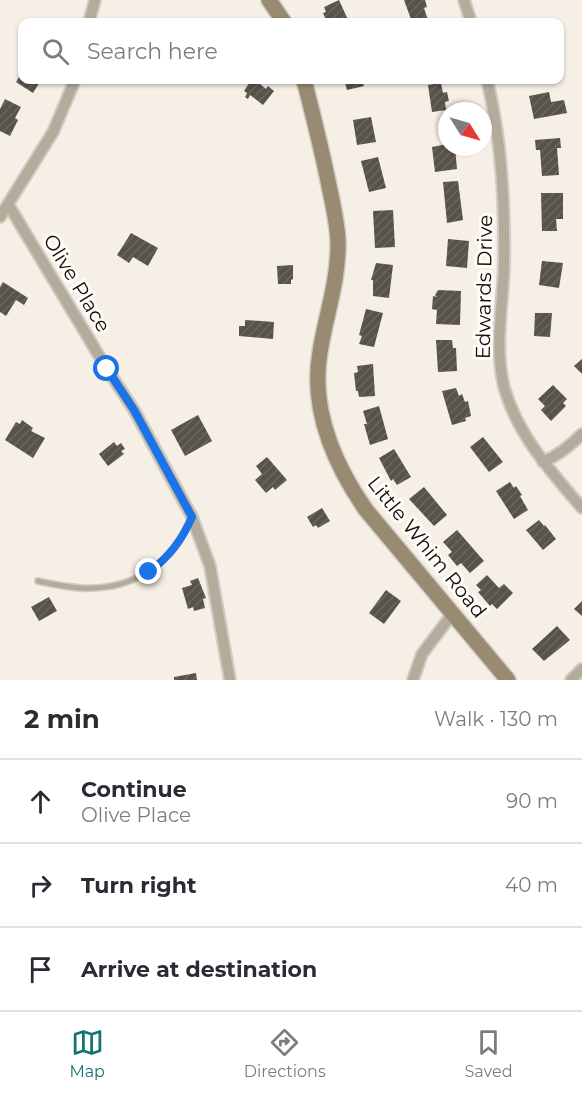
<!DOCTYPE html>
<meta charset="utf-8">
<style>
:root{--surface:#fff;--page:#f2f2f3;--text:#2b2b33;--muted:#7c7c81;--line:#e1e1e2;--accent:#0f766e}
body{margin:0;font-family:Montserrat,sans-serif;background:var(--page);color:var(--text)}
.compass{position:absolute;left:438px;top:102px;width:54px;height:54px;border-radius:50%;background:var(--surface);box-shadow:0 2px 4px #0004;rotate:127deg}
.stop{position:absolute;width:18px;height:18px;margin:-14px;border:4px solid #1a73e8;border-radius:50%;background:#fff}
.stop.end{background:#1a73e8;border-color:#fff;box-shadow:0 2px 6px #0008}
.list{margin:0;padding:0;list-style:none}
h2{display:flex;justify-content:space-between;align-items:center;height:78px;margin:0;padding:0 24px;font-size:26px}
h2 small{font-size:20px;font-weight:400;color:var(--muted)}
.list li{display:grid;grid-template-columns:39px 1fr auto;gap:18px;align-items:center;box-sizing:border-box;height:84px;padding:0 24px;border-top:2px solid var(--line)}
.list b{display:block;font-size:22px;white-space:nowrap}
.list p{margin:0;font-size:20px;white-space:nowrap;color:var(--muted)}
.list em{font-size:20px;font-style:normal;color:var(--muted)}
.icon{flex:none;width:33px;height:33px;fill:none;stroke:currentColor;stroke-width:2;stroke-linecap:round;stroke-linejoin:round}
.map{position:relative;flex:none;width:582px;height:680px;overflow:hidden}
.search{position:absolute;background:var(--surface);box-shadow:0 2px 4px #0004;left:18px;right:18px;top:18px;height:66px;display:flex;align-items:center;gap:15px;box-sizing:border-box;padding:0 21px;border-radius:12px;color:var(--muted);font-size:22px}
.sheet{height:330px;background:var(--surface)}
nav{display:flex;justify-content:space-around;align-items:center;box-sizing:border-box;height:84px;border-top:2px solid var(--line);background:var(--surface);font-size:16px;color:var(--muted)}
nav a{display:grid;justify-items:center;gap:3px}
nav .on{color:var(--accent)}
.map>svg:first-child{display:block}
</style>
<div class="map">
<svg width="582" height="680" viewBox="0 0 582 680">
<defs>
<pattern id="building-hatch" width="6" height="6" patternUnits="userSpaceOnUse" patternTransform="scale(1.5)"><rect width="6" height="6" fill="#57524a"/><path d="M-1 1l2-2M0 6l6-6M5 7l2-2" fill="none" stroke="#6a665f"/></pattern>
</defs>
<rect width="100%" height="100%" fill="#f5efe5"/>
<g fill="url(#building-hatch)">
<polygon points="339,0 349,22 327,22 323,13 326,12 324,7"/>
<polygon points="404,0 425,0 427,7 424,8 428,20 412,22"/>
<polygon points="22,72 22,80 41,80 33,93 16,82"/>
<polygon points="251,80 258,80 260,81 259,83 266,89 268,86 274,91 263,105 250,95 248,99 245,97 247,93 244,91"/>
<polygon points="344,80 362,80 364,86 347,90"/>
<polygon points="441,83 443,93 447,92 449,101 445,102 446,110 432,112 428,85"/>
<polygon points="549,92 551,102 564,100 567,113 534,119 529,96"/>
<polygon points="5,99 21,107 15,118 18,120 10,136 0,131 0,109"/>
<polygon points="371,117 376,142 357,145 353,120"/>
<polygon points="560,138 561,148 557,148 559,175 542,176 540,150 536,150 535,140"/>
<polygon points="447,144 447,147 455,147 457,169 435,172 432,147"/>
<polygon points="378,157 386,188 369,192 361,161"/>
<polygon points="458,181 463,220 447,223 443,182"/>
<polygon points="541,193 563,193 563,219 556,219 557,231 542,231"/>
<polygon points="393,210 395,247 375,248 373,211"/>
<polygon points="131,233 158,248 148,266 133,257 129,263 117,255"/>
<polygon points="448,239 469,241 467,268 446,266"/>
<polygon points="542,261 563,263 559,288 539,285"/>
<polygon points="376,263 393,265 389,298 373,296 373,280 371,280"/>
<polygon points="293,265 293,279 291,280 291,284 278,284 277,266"/>
<polygon points="3,282 28,298 24,305 16,300 6,316 0,312 0,287"/>
<polygon points="438,290 461,291 460,325 436,324 437,310 432,309 433,296 437,297 435,295"/>
<polygon points="366,309 383,313 374,347 359,344 362,336 359,335"/>
<polygon points="535,313 552,313 550,337 534,336"/>
<polygon points="245,320 274,322 273,339 239,336 239,326 245,326"/>
<polygon points="436,340 452,340 453,348 456,348 457,371 438,372"/>
<polygon points="582,359 582,374 574,366"/>
<polygon points="373,364 375,396 359,397 358,391 356,391 354,373 358,372 357,366"/>
<polygon points="553,385 567,399 563,403 566,406 551,421 541,410 545,406 538,399"/>
<polygon points="456,388 459,396 462,394 465,402 468,401 471,416 465,418 466,421 452,425 442,391"/>
<polygon points="379,406 388,439 370,445 364,424 367,424 363,411"/>
<polygon points="198,415 212,441 185,456 171,430"/>
<polygon points="22,420 33,428 31,431 45,438 33,458 5,440 16,422 20,424"/>
<polygon points="483,437 503,462 489,472 470,447"/>
<polygon points="114,442 117,446 121,443 125,449 121,451 124,454 108,466 99,454"/>
<polygon points="394,449 411,477 397,485 393,479 391,481 379,458"/>
<polygon points="267,457 287,480 275,490 273,487 266,493 255,480 262,474 256,466"/>
<polygon points="510,482 514,488 516,486 522,495 520,496 528,510 514,519 496,491"/>
<polygon points="424,487 447,515 434,526 409,499"/>
<polygon points="322,508 330,521 318,528 316,525 313,527 307,517"/>
<polygon points="539,520 544,526 545,525 556,539 543,550 526,530"/>
<polygon points="457,530 484,561 470,573 461,563 457,566 448,555 452,552 443,542"/>
<polygon points="487,575 499,588 504,584 513,593 497,609 492,604 490,606 478,592 481,590 476,585"/>
<polygon points="198,578 206,598 203,599 205,608 194,611 193,607 188,609 182,588 192,585 190,581"/>
<polygon points="386,590 401,601 384,624 369,613"/>
<polygon points="49,597 57,611 39,621 31,607"/>
<polygon points="582,601 582,616 574,609"/>
<polygon points="557,626 570,640 544,661 532,649"/>
<polygon points="196,673 197,680 174,680 174,677"/>
</g>
<g fill="none" stroke-linecap="round" stroke-linejoin="round">
<defs>
<path id="lane" d="M38,581C52,584 66,587 80,588C133,591 171,565 191,518"/>
<g id="street">
<polyline points="464,0 471,22"/>
<polyline points="89,22 95,0"/>
<path d="M487,80C502,140 505,203 504,265C503,305 494,347 504,387C517,434 551,472 582,508"/>
<polyline points="8,204 107,369 134,410 192,517 210,566 230,680"/>
<polyline points="0,217 53,132 75,80"/>
<path d="M543,462C559,455 570,446 582,434"/>
<polyline points="413,680 422,654 453,613"/>
<polyline points="571,680 582,669"/>
</g>
<g id="secondary">
<polyline points="269,0 284,22"/>
<path d="M304,80C313,115 322,150 329,186C333,204 337,222 338,240C339,280 326,314 320,352C310,410 334,464 366,510L508,680"/>
</g>
</defs>
<use href="#lane" stroke="#d0cbc2" stroke-width="8"/>
<use href="#street" stroke="#d0cbc2" stroke-width="14"/>
<use href="#secondary" stroke="#d0cbc2" stroke-width="18"/>
<use href="#lane" stroke="#b4ac9b" stroke-width="5"/>
<use href="#street" stroke="#b4ac9b" stroke-width="10"/>
<use href="#secondary" stroke="#988b72" stroke-width="15"/>
</g>
<g fill="none" stroke-linecap="round" stroke-linejoin="round">
<path stroke="#1a73e8" stroke-width="8" d="M107,369L134,410L192,517C182,540 170,556 149,572"/>
</g>
<g text-anchor="middle" dominant-baseline="central" stroke-width="6" stroke-linejoin="round" paint-order="stroke">
<g font-size="20" fill="#0d0b08" stroke="#fffcf8">
<text transform="translate(77 283) rotate(59)">Olive Place</text>
<text transform="translate(484 287) rotate(-89)">Edwards Drive</text>
<text transform="translate(427 547) rotate(51)">Little Whim Road</text>
</g>
</g>
</svg>
<svg class="compass" viewBox="-18 -18 36 36"><path d="M0-13l5 13h-10z" fill="#e53935"/><path d="M0 13l5-13h-10z" fill="#7c7c81"/></svg>
<div class="stop" style="left:107px;top:369px"></div>
<div class="stop end" style="left:149px;top:572px"></div>
<div class="search"><svg class="icon" aria-label="search" viewBox="0 0 24 24"><circle cx="10" cy="10" r="6"/><path d="M15 15l6 6"/></svg>Search here</div>
</div>
<section class="sheet">
<h2>2 min<small>Walk · 130 m</small></h2>
<ul class="list">
<li><svg class="icon" aria-label="ahead" viewBox="0 0 24 24"><path d="M12 20V5M6 11l6-6 6 6"/></svg><div><b>Continue</b><p>Olive Place</p></div><em>90 m</em></li>
<li><svg class="icon" aria-label="right" viewBox="0 0 24 24"><path d="M7 20v-9h11M14 6l5 5-5 5"/></svg><div><b>Turn right</b></div><em>40 m</em></li>
<li><svg class="icon" aria-label="arrive" viewBox="0 0 24 24"><path d="M6 21V4h12l-3 4 3 4H6"/></svg><div><b>Arrive at destination</b></div></li>
</ul>
</section>
<nav>
<a class="on"><svg class="icon" aria-label="map" viewBox="0 0 24 24"><path d="M3 6l6-2 6 2 6-2v14l-6 2-6-2-6 2zM9 4v14M15 6v14"/></svg>Map</a>
<a><svg class="icon" aria-label="directions" viewBox="0 0 24 24"><path d="M12 3l9 9-9 9-9-9zM9 14v-3h6M13 9l2 2-2 2"/></svg>Directions</a>
<a><svg class="icon" aria-label="saved" viewBox="0 0 24 24"><path d="M7 4h10v16l-5-4-5 4z"/></svg>Saved</a>
</nav>
